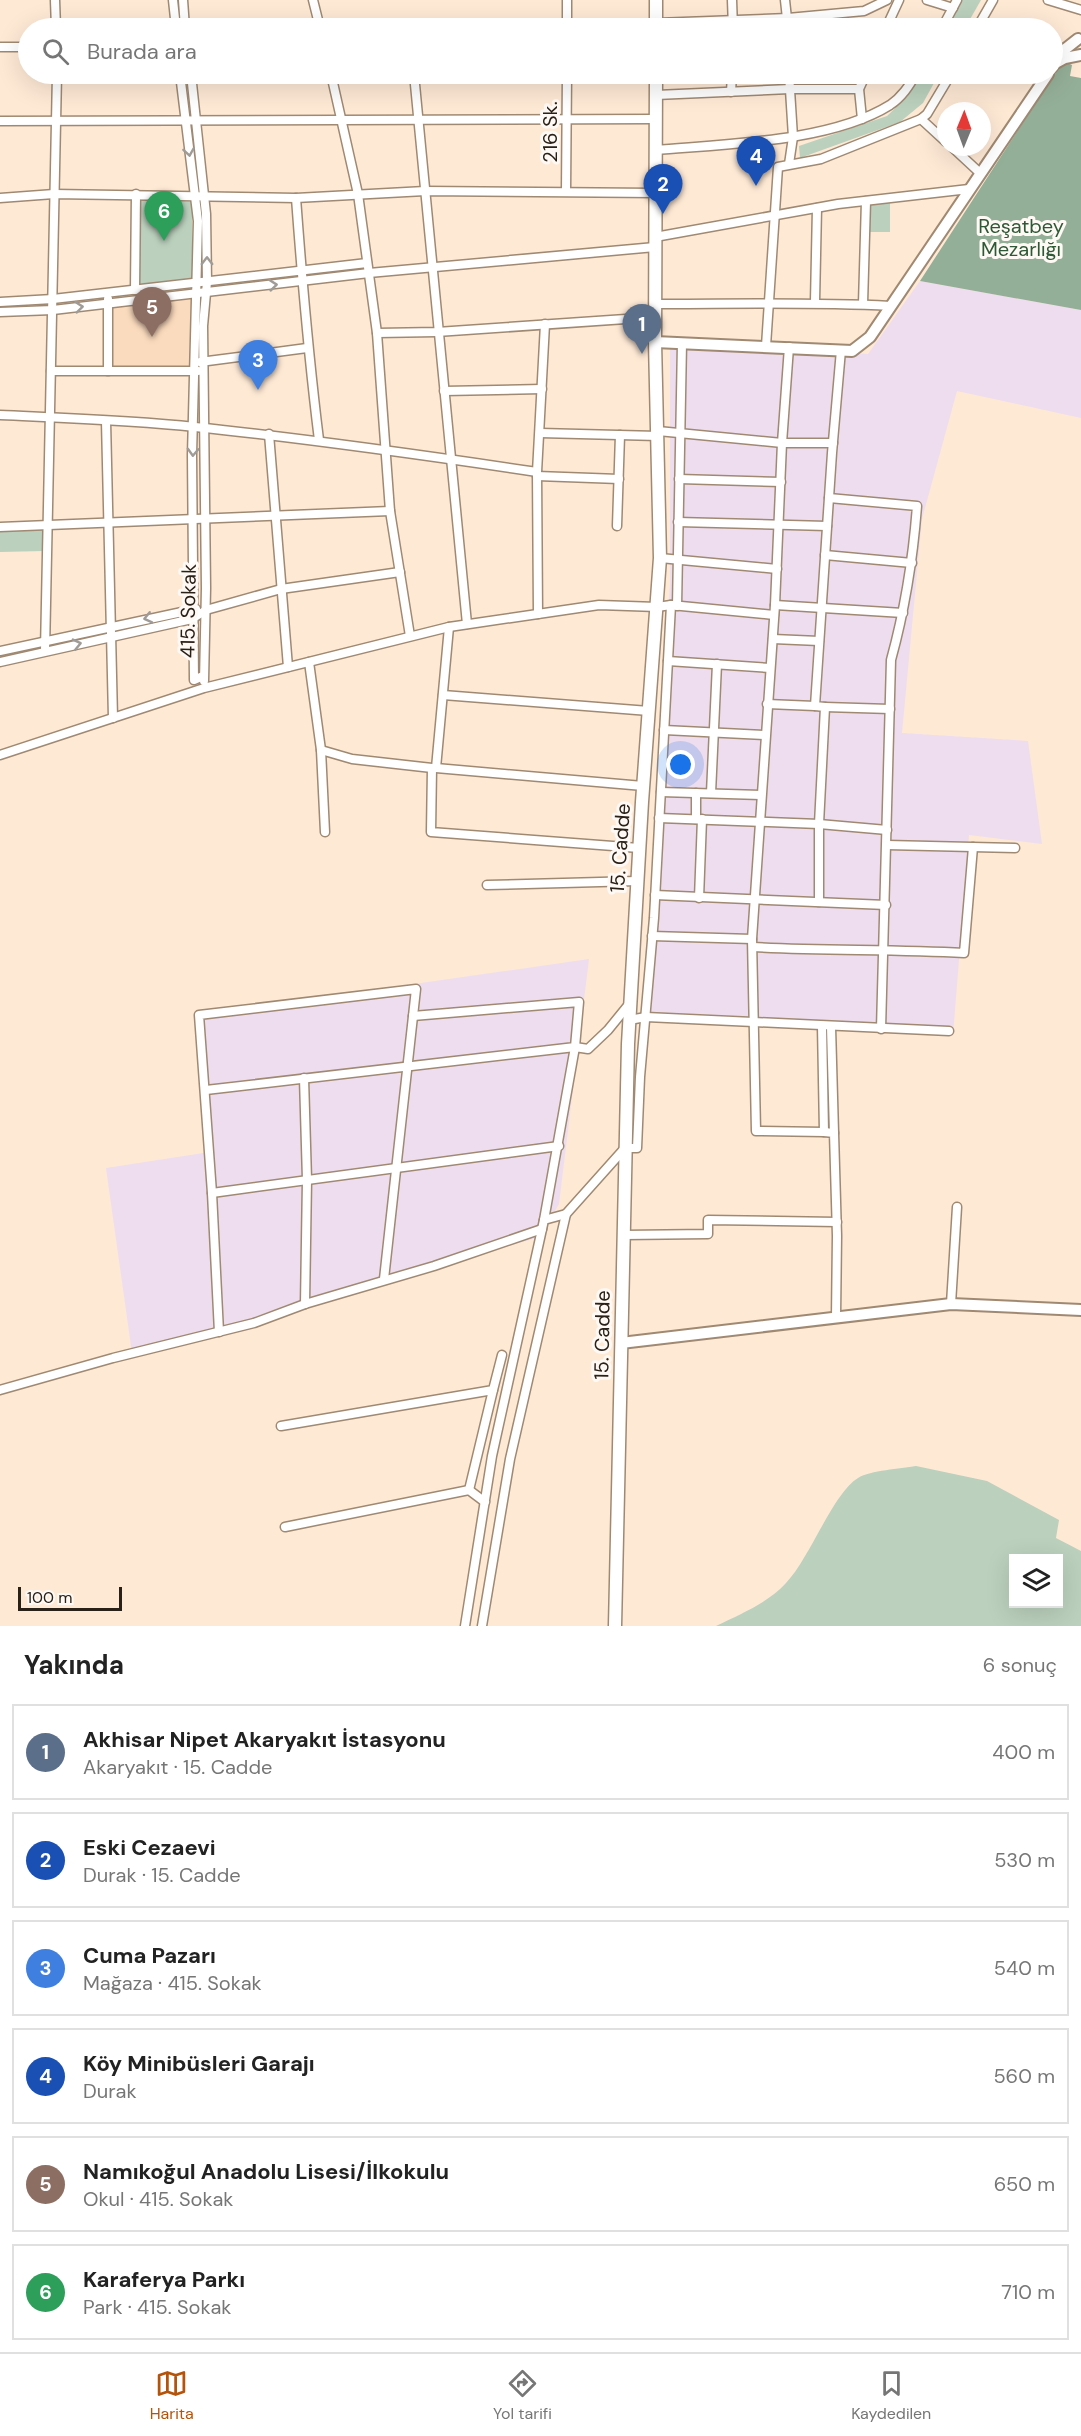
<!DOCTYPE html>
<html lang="tr">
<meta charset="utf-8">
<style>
:root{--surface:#fff;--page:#f6f6f6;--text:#222;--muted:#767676;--line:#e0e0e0;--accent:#b45309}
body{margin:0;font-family:"DM Sans",sans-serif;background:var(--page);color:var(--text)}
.controls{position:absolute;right:18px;bottom:18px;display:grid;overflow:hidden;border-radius:0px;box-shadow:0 6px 24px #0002}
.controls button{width:54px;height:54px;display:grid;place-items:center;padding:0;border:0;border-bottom:2px solid var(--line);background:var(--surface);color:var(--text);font:30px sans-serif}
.compass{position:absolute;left:937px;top:102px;width:54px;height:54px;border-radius:50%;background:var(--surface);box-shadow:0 6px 24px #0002;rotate:1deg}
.scale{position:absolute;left:18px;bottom:15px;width:104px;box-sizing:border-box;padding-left:6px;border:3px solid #292017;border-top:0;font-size:16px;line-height:21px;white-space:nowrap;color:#292017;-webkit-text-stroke:4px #fef9f4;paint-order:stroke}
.you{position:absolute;left:681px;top:765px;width:21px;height:21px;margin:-15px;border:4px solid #fff;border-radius:50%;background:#1a73e8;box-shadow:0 0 0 9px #1a73e833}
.badge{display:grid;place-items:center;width:39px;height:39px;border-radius:50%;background:var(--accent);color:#fff;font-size:20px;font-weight:700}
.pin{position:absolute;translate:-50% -50px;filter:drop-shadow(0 2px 3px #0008)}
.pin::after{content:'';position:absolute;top:32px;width:21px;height:18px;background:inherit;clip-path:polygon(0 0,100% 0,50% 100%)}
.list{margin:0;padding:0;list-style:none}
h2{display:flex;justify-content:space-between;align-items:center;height:78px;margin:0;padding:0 24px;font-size:26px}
h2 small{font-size:20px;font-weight:400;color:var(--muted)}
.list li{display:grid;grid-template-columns:39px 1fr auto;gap:18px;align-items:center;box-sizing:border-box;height:96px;margin:0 12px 12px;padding:0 12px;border:2px solid var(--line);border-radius:0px}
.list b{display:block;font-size:22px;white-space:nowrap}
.list p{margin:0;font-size:20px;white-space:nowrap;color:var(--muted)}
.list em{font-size:20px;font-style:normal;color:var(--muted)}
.icon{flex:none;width:33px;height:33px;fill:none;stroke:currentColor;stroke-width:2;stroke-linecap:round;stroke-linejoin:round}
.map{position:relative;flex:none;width:1081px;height:1626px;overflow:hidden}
.search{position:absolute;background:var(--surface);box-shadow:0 6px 24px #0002;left:18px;right:18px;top:18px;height:66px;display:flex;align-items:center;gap:15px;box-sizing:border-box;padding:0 21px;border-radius:33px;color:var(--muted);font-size:22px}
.sheet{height:726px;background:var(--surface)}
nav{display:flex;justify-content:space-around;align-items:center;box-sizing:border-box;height:84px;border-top:2px solid var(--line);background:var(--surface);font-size:16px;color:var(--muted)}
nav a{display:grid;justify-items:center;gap:3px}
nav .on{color:var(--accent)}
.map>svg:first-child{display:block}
</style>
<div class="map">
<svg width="1081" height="1626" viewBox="0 0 1081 1626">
<rect width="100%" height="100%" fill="#fee9d5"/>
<g fill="#ede">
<polygon points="920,281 1081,310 1081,418 957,391 922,519 902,733 1028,741 1042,844 969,835 953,1035 643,1021 670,584 670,343 868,354"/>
<polygon points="589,959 559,1204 540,1237 132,1353 106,1168 210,1152 199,1015"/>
</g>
<polygon fill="#fbdbbd" points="196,293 194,372 108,371 109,303"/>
<g fill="#bbd0bd" fill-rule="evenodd">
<polygon points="961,0 981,0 965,28 945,28"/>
<polygon points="920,74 939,74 923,103 900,122 800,158 799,146 887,116 907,97"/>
<polygon points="136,199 192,202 192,279 136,286"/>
<polygon points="890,201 890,232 869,232 868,203"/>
<polygon points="44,529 44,551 0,552 0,530"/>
<path d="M916,1466L987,1481L1059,1520L1056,1538L1081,1551V1626H716C740,1614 768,1603 786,1583C810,1558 833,1493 858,1478C871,1470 900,1469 916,1466ZM1014,1558H1058V1604H1014Z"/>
</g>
<polygon fill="#94af97" points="1063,61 1072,65 1070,76 1081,78 1081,310 920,281"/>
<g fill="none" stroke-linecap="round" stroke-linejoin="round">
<defs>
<g id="minor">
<polyline points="55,0 56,28"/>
<polyline points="173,0 176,28"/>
<polyline points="183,0 185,28"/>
<polyline points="313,0 320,28"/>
<polyline points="732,0 733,28"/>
<polyline points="785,0 788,28"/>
<polyline points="927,0 953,8"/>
<polyline points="1048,0 1081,10"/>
<polyline points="656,23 788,18 864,11 887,0"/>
<polyline points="567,28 567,0"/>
<polyline points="886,28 899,0"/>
<polyline points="942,28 957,0"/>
<polyline points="977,28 993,0"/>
<polyline points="0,47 28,47"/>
<polyline points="180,74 198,221 192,455 194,680 203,676"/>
<polyline points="191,74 206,214 207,282 203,326 206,588 204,681"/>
<polyline points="331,74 358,194 377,333 390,511 410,636"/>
<polyline points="414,74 467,624"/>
<polyline points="731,92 732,74"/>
<polyline points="656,95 790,89 859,89"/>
<polyline points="862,119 859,89 866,74"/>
<polyline points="921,119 946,142"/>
<polyline points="0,121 656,119"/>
<polyline points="952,147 980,173"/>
<path d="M656,150C725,144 831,142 890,105C902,97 909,86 916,74"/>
<polyline points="789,164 793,137 789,74"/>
<polyline points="566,191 567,74"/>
<polyline points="0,198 54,194 296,198 425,191 656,193"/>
<path d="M296,198C302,279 309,360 319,440"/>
<polyline points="655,237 838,204 969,189"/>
<polyline points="135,290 136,194"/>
<polyline points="108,299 108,371"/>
<polyline points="0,302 53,299 367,263"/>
<polyline points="815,302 817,208"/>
<path d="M655,304C734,304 812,302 890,306"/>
<polyline points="863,304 866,201"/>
<polyline points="0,312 53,310 369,273 655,247"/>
<polyline points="377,333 437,332 655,317"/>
<polyline points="766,346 778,167 821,159 921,119 927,114 951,74"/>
<polyline points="789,347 782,443 775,605 752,939 756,1131 824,1132 822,1026"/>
<polyline points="200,362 307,348"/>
<polyline points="51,371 198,371"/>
<polyline points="444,391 542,389"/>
<path d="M0,415C65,418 131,420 195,427C310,439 423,455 537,472"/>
<polyline points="106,421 113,718"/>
<polyline points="658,431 782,443 833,443"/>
<polyline points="540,433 658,436"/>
<polyline points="269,434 288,667"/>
<polyline points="537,476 619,479"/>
<polyline points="679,479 781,482"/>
<path d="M829,498L917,506C913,559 905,609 891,660L881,1029"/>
<polyline points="678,522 827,526"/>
<polyline points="617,526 620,435"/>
<polyline points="0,527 390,511"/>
<polyline points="825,555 912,563"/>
<polyline points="660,558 777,569"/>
<polyline points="775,605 903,613"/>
<polyline points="677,606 682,343"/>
<polyline points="538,614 537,472 545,324"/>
<polyline points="449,627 436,768 432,768 431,832 639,848"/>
<polyline points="773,639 819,641"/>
<polyline points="0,651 196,609"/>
<polyline points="45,651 57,74"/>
<polyline points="668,661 770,668"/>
<polyline points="0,662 192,619 206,610 281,589 400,572"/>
<polyline points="309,662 321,750 325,832"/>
<polyline points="443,695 649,711"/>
<polyline points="767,704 815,706"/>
<polyline points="825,707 890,709"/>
<polyline points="664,730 765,735"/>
<polyline points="321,750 352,759 432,768"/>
<polyline points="0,755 204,688 449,627 599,605 657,607 671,605 774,615"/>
<polyline points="436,768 643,786"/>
<polyline points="661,792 761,795"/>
<polyline points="696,793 696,819"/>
<polyline points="711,793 717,664"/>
<polyline points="659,818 819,824 887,830"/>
<polyline points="887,845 1015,848"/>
<polyline points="487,885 637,881"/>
<polyline points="655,895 886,905"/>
<polyline points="699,898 702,819"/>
<polyline points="819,902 819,824 825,707 815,706 832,453 841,350"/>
<polyline points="652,936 752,939"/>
<path d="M753,947C823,951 893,949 964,953L973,847"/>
<polyline points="629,1020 646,1017 949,1031"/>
<polyline points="831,1027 834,1133"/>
<polyline points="304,1078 307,1180 305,1304"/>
<polyline points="206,1090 575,1047 579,1002 413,1016"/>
<polyline points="824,1132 834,1133 837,1236 836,1317"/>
<polyline points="212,1193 559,1146"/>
<polyline points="544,1220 575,1047 588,1049 608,1030 630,1003"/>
<polyline points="624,1235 708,1234 708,1220 837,1222"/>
<polyline points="951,1304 957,1207"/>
<polyline points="219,1332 212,1193 199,1015 416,989 384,1279"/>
<polyline points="0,1390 113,1358 254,1323 305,1304 434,1266 542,1229"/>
<polyline points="281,1426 493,1390 502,1355"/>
<polyline points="469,1490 493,1390"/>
<polyline points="285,1527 469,1490 485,1502"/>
<polyline points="465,1626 492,1456 544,1220 566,1214 625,1148 637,1148 640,1077 654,918 671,605"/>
<polyline points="482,1626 510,1459 566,1214"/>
</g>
<g id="tertiary">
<polyline points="1056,63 1065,58 1081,55"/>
<polyline points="1052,67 1064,50 1078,39"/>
<polyline points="655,342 852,351 870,337 1048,74"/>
<polyline points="621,1343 951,1304 1081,1310"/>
</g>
<g id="secondary">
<polyline points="656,28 656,0"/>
<polyline points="615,1626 628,1044 642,802 660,558 655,342 656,74"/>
</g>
</defs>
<use href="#minor" stroke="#a08972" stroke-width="11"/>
<use href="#tertiary" stroke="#a08972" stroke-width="14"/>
<use href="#secondary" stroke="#a08972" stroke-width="15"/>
<use href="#minor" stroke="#fff" stroke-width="8"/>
<use href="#tertiary" stroke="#fff" stroke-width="10"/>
<use href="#secondary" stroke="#fff" stroke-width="12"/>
</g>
<defs><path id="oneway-chevron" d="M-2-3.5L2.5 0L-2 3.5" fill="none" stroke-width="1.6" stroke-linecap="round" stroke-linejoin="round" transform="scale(1.5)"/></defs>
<g stroke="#9f9b97">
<use href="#oneway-chevron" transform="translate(189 152) rotate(81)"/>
<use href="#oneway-chevron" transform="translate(207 261) rotate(-90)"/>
<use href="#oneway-chevron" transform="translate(273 285) rotate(-6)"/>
<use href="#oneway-chevron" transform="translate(79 307) rotate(-6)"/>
<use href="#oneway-chevron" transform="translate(193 452) rotate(92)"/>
<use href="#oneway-chevron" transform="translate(148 618) rotate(167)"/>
<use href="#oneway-chevron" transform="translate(77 644) rotate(-13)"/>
</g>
<g text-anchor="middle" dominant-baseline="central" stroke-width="6" stroke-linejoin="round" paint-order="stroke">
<g font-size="20" fill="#292017" stroke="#fef9f4">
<text transform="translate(550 132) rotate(-90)">216 Sk.</text>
<text transform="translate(188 611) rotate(-89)">415. Sokak</text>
<text transform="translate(620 848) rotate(-86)">15. Cadde</text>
<text transform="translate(602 1335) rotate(-89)">15. Cadde</text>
</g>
<g font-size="20" fill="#2e5936" stroke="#fef9f4">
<text x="1021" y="226">Reşatbey<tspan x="1021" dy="23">Mezarlığı</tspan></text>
</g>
</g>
</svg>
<div class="controls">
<button><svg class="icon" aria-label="layers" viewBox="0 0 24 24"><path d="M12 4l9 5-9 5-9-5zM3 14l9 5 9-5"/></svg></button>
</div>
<svg class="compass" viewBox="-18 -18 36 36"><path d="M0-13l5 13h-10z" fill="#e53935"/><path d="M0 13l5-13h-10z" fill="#767676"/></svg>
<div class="scale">100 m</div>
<div class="you"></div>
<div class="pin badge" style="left:642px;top:354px;background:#5c6f8a">1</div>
<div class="pin badge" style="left:663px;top:214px;background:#1a4fb4">2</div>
<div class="pin badge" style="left:258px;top:390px;background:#3f7fe0">3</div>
<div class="pin badge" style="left:756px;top:186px;background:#1a4fb4">4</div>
<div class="pin badge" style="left:152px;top:337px;background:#8d6e63">5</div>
<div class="pin badge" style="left:164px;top:241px;background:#2e9e5b">6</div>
<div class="search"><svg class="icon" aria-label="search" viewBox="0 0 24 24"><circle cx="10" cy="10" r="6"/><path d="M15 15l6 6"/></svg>Burada ara</div>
</div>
<section class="sheet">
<h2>Yakında<small>6 sonuç</small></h2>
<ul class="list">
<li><span class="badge" style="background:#5c6f8a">1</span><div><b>Akhisar Nipet Akaryakıt İstasyonu</b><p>Akaryakıt · 15. Cadde</p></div><em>400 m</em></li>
<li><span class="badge" style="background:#1a4fb4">2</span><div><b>Eski Cezaevi</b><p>Durak · 15. Cadde</p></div><em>530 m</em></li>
<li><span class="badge" style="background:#3f7fe0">3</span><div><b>Cuma Pazarı</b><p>Mağaza · 415. Sokak</p></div><em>540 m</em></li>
<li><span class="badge" style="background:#1a4fb4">4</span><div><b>Köy Minibüsleri Garajı</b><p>Durak</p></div><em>560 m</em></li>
<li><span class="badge" style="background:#8d6e63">5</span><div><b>Namıkoğul Anadolu Lisesi/İlkokulu</b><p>Okul · 415. Sokak</p></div><em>650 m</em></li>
<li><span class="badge" style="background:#2e9e5b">6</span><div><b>Karaferya Parkı</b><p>Park · 415. Sokak</p></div><em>710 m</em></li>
</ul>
</section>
<nav>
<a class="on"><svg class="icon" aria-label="map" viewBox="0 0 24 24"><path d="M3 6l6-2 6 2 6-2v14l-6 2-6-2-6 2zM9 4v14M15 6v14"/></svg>Harita</a>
<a><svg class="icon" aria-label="directions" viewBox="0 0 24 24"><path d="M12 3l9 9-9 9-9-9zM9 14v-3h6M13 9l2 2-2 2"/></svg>Yol tarifi</a>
<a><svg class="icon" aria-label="saved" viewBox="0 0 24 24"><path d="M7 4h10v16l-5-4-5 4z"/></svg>Kaydedilen</a>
</nav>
